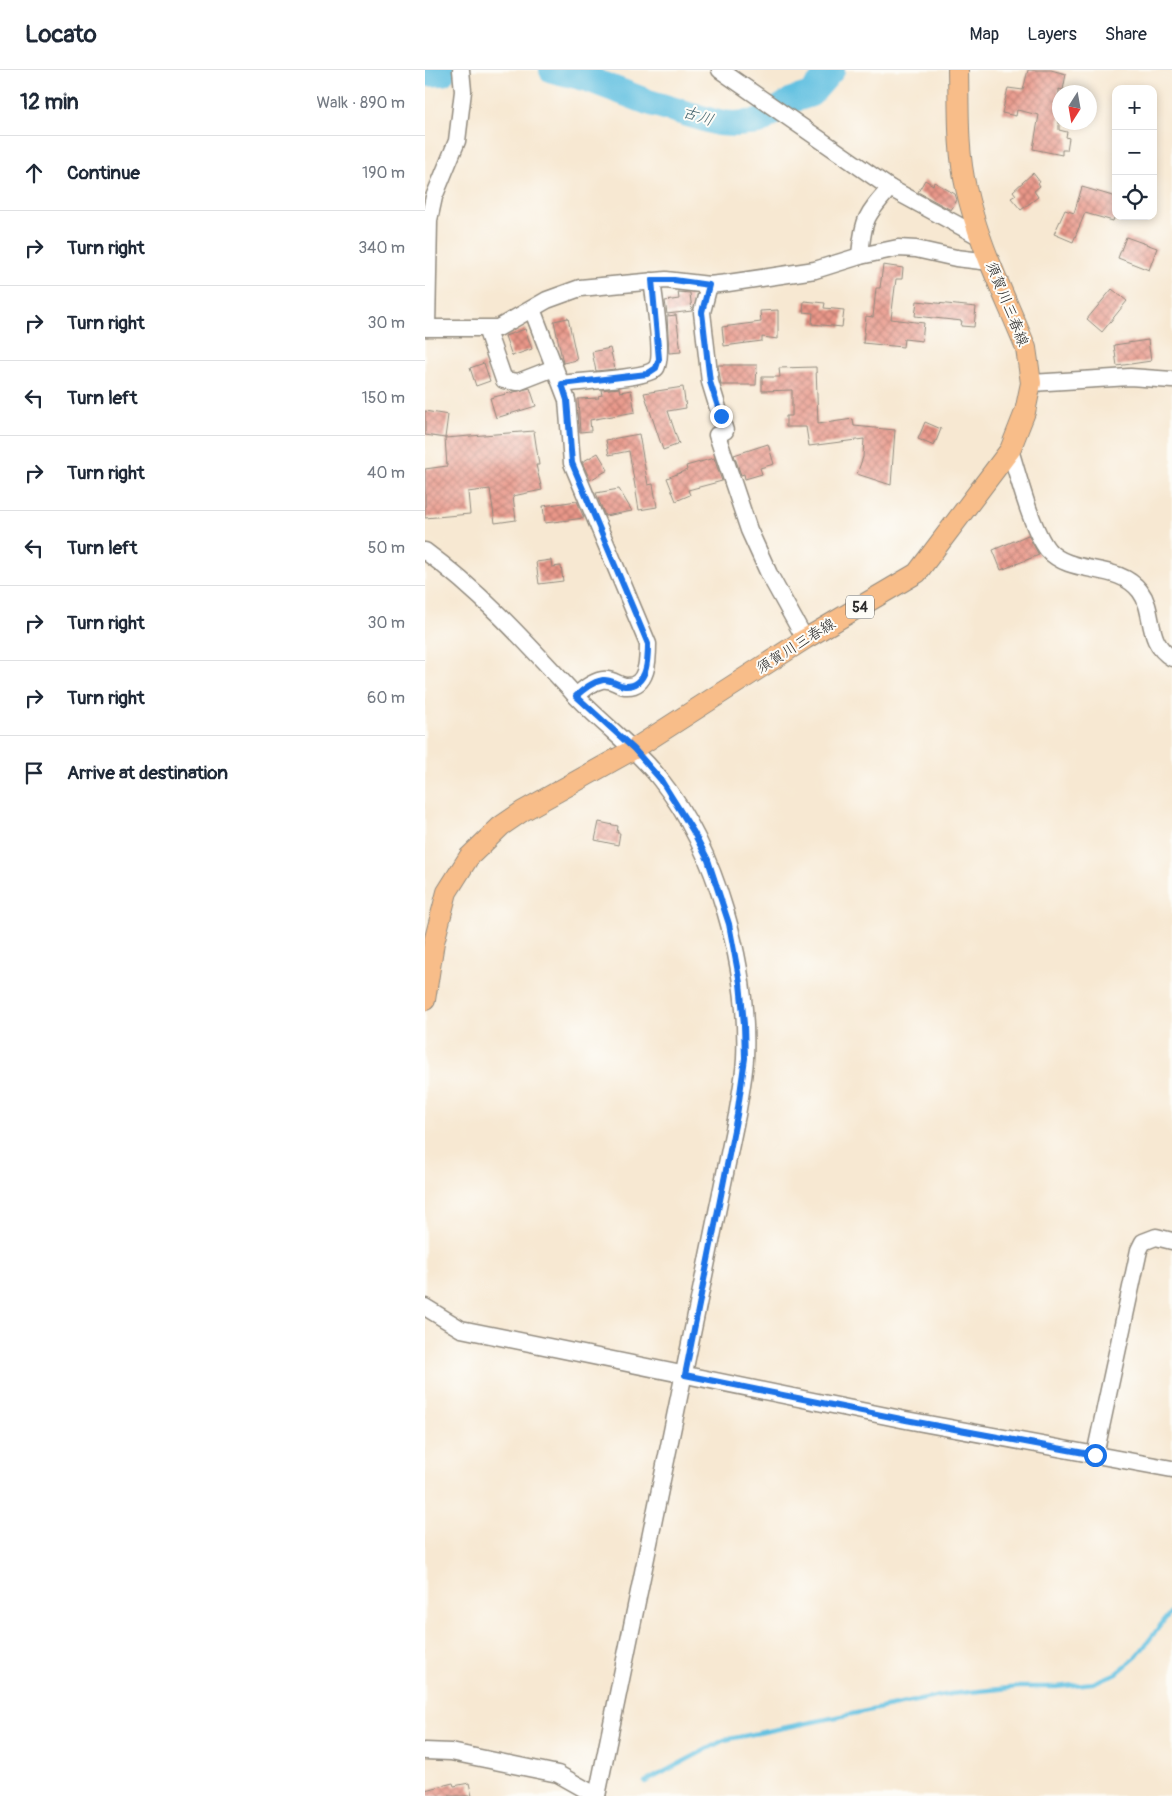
<!DOCTYPE html>
<meta charset="utf-8">
<style>
:root{--surface:#fff;--page:#f2f2f3;--text:#1f2937;--muted:#747a83;--line:#e0e1e3}
body{margin:0;font-family:Pangolin,"Klee One",sans-serif;background:var(--page);color:var(--text)}
.controls{position:absolute;right:15px;top:15px;display:grid;overflow:hidden;border-radius:10px;box-shadow:0 2px 8px #0003}
.controls button{width:45px;height:45px;display:grid;place-items:center;padding:0;border:0;border-bottom:1px solid var(--line);background:var(--surface);color:var(--text);font:25px sans-serif}
.compass{position:absolute;left:627px;top:15px;width:45px;height:45px;border-radius:50%;background:var(--surface);box-shadow:0 2px 8px #0003;rotate:191deg}
.stop{position:absolute;width:15px;height:15px;margin:-11px;border:4px solid #1a73e8;border-radius:50%;background:#fff}
.stop.end{background:#1a73e8;border-color:#fff;box-shadow:0 1px 5px #0008}
.list{margin:0;padding:0;list-style:none}
h2{display:flex;justify-content:space-between;align-items:center;height:65px;margin:0;padding:0 20px;font-size:21px}
h2 small{font-size:16px;font-weight:400;color:var(--muted)}
.list li{display:grid;grid-template-columns:32px 1fr auto;gap:15px;align-items:center;box-sizing:border-box;height:75px;padding:0 20px;border-top:1px solid var(--line)}
.list b{display:block;font-size:19px;white-space:nowrap}
.list em{font-size:16px;font-style:normal;color:var(--muted)}
.icon{flex:none;width:28px;height:28px;fill:none;stroke:currentColor;stroke-width:2;stroke-linecap:round;stroke-linejoin:round}
.map{position:relative;flex:none;width:747px;height:1726px;overflow:hidden}
header{display:flex;align-items:center;gap:30px;box-sizing:border-box;height:70px;padding:0 25px;background:var(--surface);border-bottom:1px solid var(--line)}
header strong{font-size:24px}
nav{display:flex;gap:28px;margin-inline-start:auto;font-size:18px}
main{display:flex}
aside{flex:1;background:var(--surface)}
.map>svg:first-child{display:block}
</style>
<header>
<strong>Locato</strong>
<nav><a>Map</a><a>Layers</a><a>Share</a></nav>
</header>
<main>
<aside>
<h2>12 min<small>Walk · 890 m</small></h2>
<ul class="list">
<li><svg class="icon" aria-label="ahead" viewBox="0 0 24 24"><path d="M12 20V5M6 11l6-6 6 6"/></svg><div><b>Continue</b></div><em>190 m</em></li>
<li><svg class="icon" aria-label="right" viewBox="0 0 24 24"><path d="M7 20v-9h11M14 6l5 5-5 5"/></svg><div><b>Turn right</b></div><em>340 m</em></li>
<li><svg class="icon" aria-label="right" viewBox="0 0 24 24"><path d="M7 20v-9h11M14 6l5 5-5 5"/></svg><div><b>Turn right</b></div><em>30 m</em></li>
<li><svg class="icon" aria-label="left" viewBox="0 0 24 24"><path d="M17 20v-9H6M10 6l-5 5 5 5"/></svg><div><b>Turn left</b></div><em>150 m</em></li>
<li><svg class="icon" aria-label="right" viewBox="0 0 24 24"><path d="M7 20v-9h11M14 6l5 5-5 5"/></svg><div><b>Turn right</b></div><em>40 m</em></li>
<li><svg class="icon" aria-label="left" viewBox="0 0 24 24"><path d="M17 20v-9H6M10 6l-5 5 5 5"/></svg><div><b>Turn left</b></div><em>50 m</em></li>
<li><svg class="icon" aria-label="right" viewBox="0 0 24 24"><path d="M7 20v-9h11M14 6l5 5-5 5"/></svg><div><b>Turn right</b></div><em>30 m</em></li>
<li><svg class="icon" aria-label="right" viewBox="0 0 24 24"><path d="M7 20v-9h11M14 6l5 5-5 5"/></svg><div><b>Turn right</b></div><em>60 m</em></li>
<li><svg class="icon" aria-label="arrive" viewBox="0 0 24 24"><path d="M6 21V4h12l-3 4 3 4H6"/></svg><div><b>Arrive at destination</b></div></li>
</ul>
</aside>
<div class="map">
<svg width="747" height="1726" viewBox="0 0 747 1726">
<defs>
<pattern id="building-cross-hatch" width="8" height="8" patternUnits="userSpaceOnUse" patternTransform="scale(1.25)"><rect width="8" height="8" fill="#e99789"/><path d="M0 0l8 8M0 8l8-8" fill="none" stroke="#bd7b70"/></pattern>
</defs>
<rect width="100%" height="100%" fill="#fdfcf7"/>
<filter id="ink" filterUnits="userSpaceOnUse"><feTurbulence type="fractalNoise" baseFrequency=".02" numOctaves="2"/><feDisplacementMap in="SourceGraphic" scale="10" xChannelSelector="R" yChannelSelector="G"/><feConvolveMatrix kernelMatrix="1 2 1 2 8 2 1 2 1" color-interpolation-filters="sRGB"/></filter>
<filter id="wash" filterUnits="userSpaceOnUse"><feTurbulence type="fractalNoise" baseFrequency=".0096" numOctaves="4" result="noise"/><feDisplacementMap in="SourceGraphic" scale="20" xChannelSelector="R" yChannelSelector="G"/><feGaussianBlur stdDeviation="1.12" result="paint"/><feColorMatrix in="noise" values="0 0 0 0 0 0 0 0 0 0 0 0 0 0 0 0 0 1.4 0 .05"/><feComposite in="paint" operator="in"/></filter>
<g filter="url(#wash)">
<rect width="100%" height="100%" fill="#f7e8d2"/>
<g fill="none" stroke-linecap="round" stroke-linejoin="round">
<polyline stroke="#63c1e1" stroke-width="4.5" points="220,1712 299,1670 525,1624 594,1617 631,1617 668,1613 692,1603 712,1586 747,1540"/>
<g stroke="#63c1e1" stroke-width="26">
<polyline points="127,0 163,9 223,32 293,53 310,54 334,52 367,30 386,24 407,0"/>
<polyline points="0,4 17,3"/>
</g>
</g>
<g id="blocks">
<g fill="url(#building-cross-hatch)">
<polygon points="603,0 626,0 641,4 638,20 634,19 634,60 642,62 641,67 644,68 642,80 637,80 637,85 608,79 614,45 592,40 591,46 577,43 583,18 598,20"/>
<polygon points="608,103 615,112 613,113 615,116 609,121 613,127 596,140 586,128 591,125 588,121"/>
<polygon points="500,110 508,115 509,112 530,124 532,130 526,140 493,122"/>
<polygon points="657,117 691,127 691,143 688,151 660,143 648,172 629,164 640,140 649,143"/>
<polygon points="701,167 732,178 724,200 693,188"/>
<polygon points="458,195 478,198 477,209 471,209 466,249 499,253 497,271 479,269 478,277 438,273 441,246 448,247 451,218 455,218"/>
<polygon points="687,219 702,231 677,262 662,249"/>
<polygon points="253,222 265,223 267,241 242,244 240,231 254,229"/>
<polygon points="379,231 400,233 399,238 419,240 417,257 387,254 388,243 378,242"/>
<polygon points="492,231 551,237 549,257 536,256 537,251 490,246"/>
<polygon points="353,240 353,269 337,267 337,271 299,276 297,257 336,252 335,241"/>
<polygon points="251,245 256,282 244,283 242,246"/>
<polygon points="143,248 152,290 138,293 129,251"/>
<polygon points="100,259 107,279 87,286 80,266"/>
<polygon points="723,270 726,291 692,296 689,275"/>
<polygon points="185,278 190,299 171,301 167,282"/>
<polygon points="59,293 65,311 51,316 45,298"/>
<polygon points="293,295 332,295 331,315 296,315"/>
<polygon points="391,297 393,354 428,349 429,356 470,360 466,415 432,404 438,387 439,369 384,376 381,357 361,357 361,346 367,346 367,320 337,321 337,307 355,307 354,298"/>
<polygon points="258,317 261,338 243,341 254,374 238,380 219,323"/>
<polygon points="105,318 111,336 71,348 65,328"/>
<polygon points="194,318 195,322 206,320 210,342 165,350 166,361 155,362 153,329 174,328 173,326 177,325 176,320"/>
<polygon points="0,341 23,345 20,368 0,365"/>
<polygon points="500,352 516,359 509,376 493,369"/>
<polygon points="109,361 114,395 111,395 117,420 88,426 91,450 70,453 65,419 43,422 45,444 0,448 0,399 22,396 20,368"/>
<polygon points="214,364 223,415 228,414 232,437 214,440 204,381 184,385 181,370"/>
<polygon points="343,374 349,394 335,398 337,404 320,409 319,404 316,405 309,385"/>
<polygon points="173,383 183,400 165,410 157,392"/>
<polygon points="289,388 297,411 263,420 265,425 251,431 242,408 262,400 261,396"/>
<polygon points="194,419 207,441 180,446 171,423"/>
<polygon points="152,431 159,448 120,453 118,436"/>
<polygon points="603,465 614,485 576,500 568,480"/>
<polygon points="126,490 127,497 136,496 138,511 114,514 111,492"/>
<polygon points="174,752 193,756 192,763 195,763 193,775 170,770"/>
<polygon points="28,1713 29,1716 44,1713 47,1726 0,1726 0,1720"/>
</g>
</g>
</g>
<g filter="url(#ink)">
<use href="#blocks" fill-opacity="0" stroke="#918a7e" stroke-width="1"/>
<g fill="none" stroke-linecap="round" stroke-linejoin="round">
<defs>
<g id="minor">
<polyline points="295,0 465,118 557,168"/>
<path d="M435,186C438,149 441,145 465,118"/>
<polyline points="284,215 277,242 285,312 300,361"/>
<path d="M107,239L142,330L147,393L223,574C223,589 223,618 200,616C192,615 187,608 177,610C167,612 159,619 151,626"/>
<polyline points="0,258 73,258 122,230 155,218 241,210 284,215 303,213 390,200 435,186 473,178 491,179 531,188 565,192"/>
<polyline points="2,258 4,150 9,127 32,71 38,21 36,0"/>
<polyline points="63,259 63,264 79,310 93,312 129,298"/>
<polyline points="606,313 705,307 747,310"/>
<path d="M137,314C155,311 222,309 231,298C239,288 229,226 227,211"/>
<polyline points="292,365 324,460 344,504 380,569"/>
<path d="M585,380C593,405 607,461 623,480C646,506 693,492 715,521C731,542 719,571 747,588"/>
<path d="M0,481C56,522 102,573 149,624C177,654 210,677 235,709C292,781 324,897 320,989C319,1008 315,1026 312,1045L172,1726"/>
<polyline points="0,1237 36,1259 481,1350 747,1399"/>
<polyline points="670,1385 714,1180 718,1172 731,1167 747,1171"/>
<polyline points="0,1681 26,1682 133,1704 172,1726"/>
</g>
<path id="major" d="M0,930L9,872L22,822L44,787L76,756L98,741L209,679L380,569L492,503L585,380L600,342L606,313L601,278C580,226 553,173 541,118C532,79 534,40 533,0"/>
</defs>
<use href="#minor" stroke="#918a7e" stroke-width="19"/>
<use href="#major" stroke="#918a7e" stroke-width="22"/>
<use href="#minor" stroke="#fff" stroke-width="16"/>
<use href="#major" stroke="#f8bd89" stroke-width="20"/>
</g>
</g>
<g fill="none" stroke-linecap="round" stroke-linejoin="round" filter="url(#ink)">
<path stroke="#1a73e8" stroke-width="6" d="M296,346L285,312L277,242L284,215L249,210H227L234,289L231,298L222,304L137,314L142,330L147,393L223,574C223,589 223,617 200,616C192,615 186,609 178,610C167,612 159,619 151,626L209,679L236,710L268,761L283,790L304,854L315,913L319,954L320,988L312,1045L260,1305L481,1350L670,1385"/>
</g>
<g text-anchor="middle" dominant-baseline="central" stroke-width="4" stroke-linejoin="round" paint-order="stroke">
<rect fill="#fdfcf7" stroke="#6a6a68" stroke-width="1" x="421" y="525.5" width="28" height="23" rx="4"/>
<g font-size="14" font-weight="bold" fill="#2b2b2b">
<text x="435" y="537">54</text>
</g>
<g font-size="15" fill="#2b2b2b" stroke="#fdfcf7">
<text transform="translate(582 234) rotate(68)">須賀川三春線</text>
<text transform="translate(371 576) rotate(-32)">須賀川三春線</text>
</g>
<g font-size="16" font-style="italic" fill="#3f606b" stroke="#fdfcf7">
<text transform="translate(273 46) rotate(18)">古川</text>
</g>
</g>
</svg>
<div class="controls">
<button>+</button>
<button>−</button>
<button><svg class="icon" aria-label="locate" viewBox="0 0 24 24"><circle cx="12" cy="12" r="6"/><path d="M12 2v4M12 18v4M2 12h4M18 12h4"/></svg></button>
</div>
<svg class="compass" viewBox="-18 -18 36 36"><path d="M0-13l5 13h-10z" fill="#e53935"/><path d="M0 13l5-13h-10z" fill="#747a83"/></svg>
<div class="stop" style="left:670px;top:1385px"></div>
<div class="stop end" style="left:296px;top:346px"></div>
</div>
</main>
